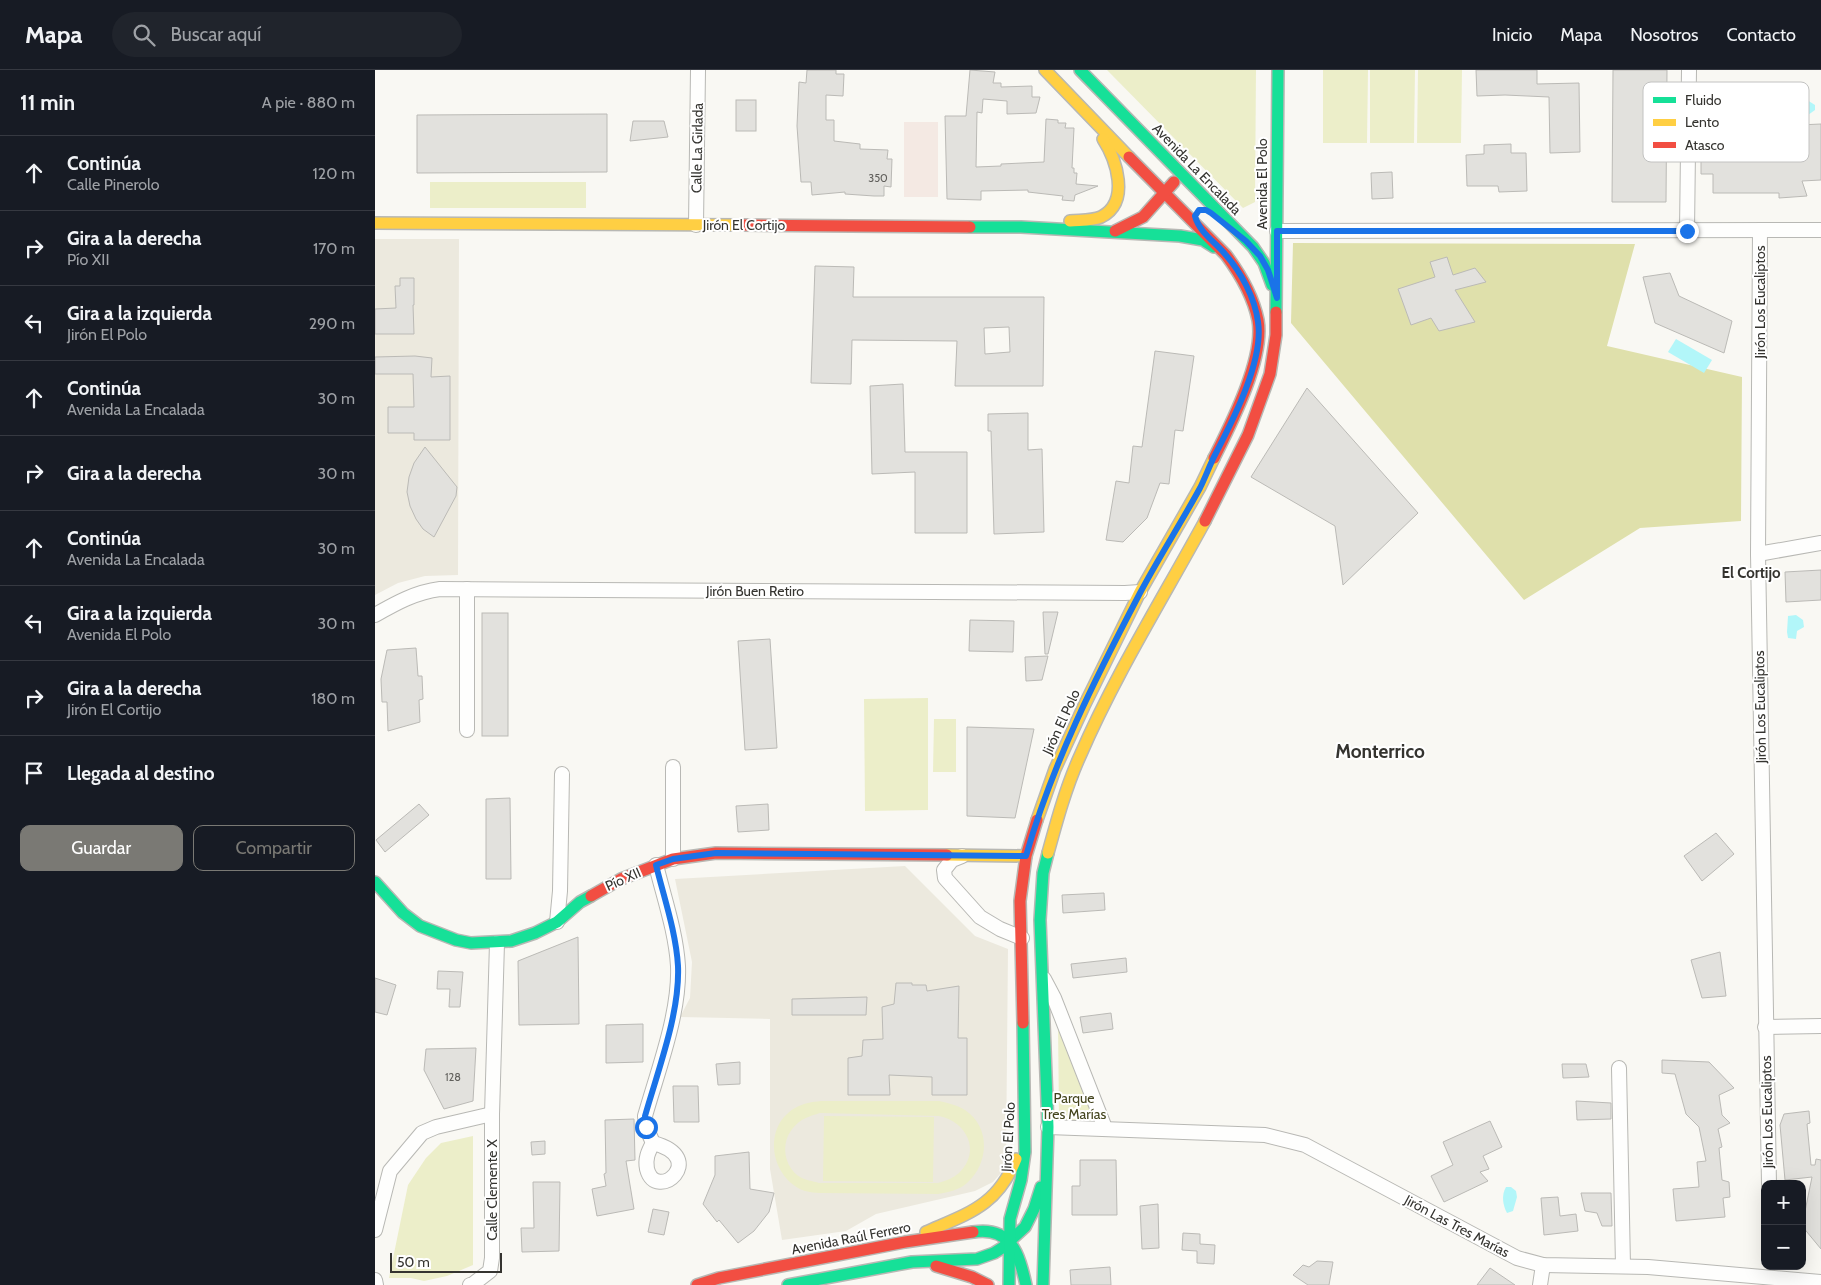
<!DOCTYPE html>
<html lang="es">
<meta charset="utf-8">
<style>
:root{--surface:#171b24;--page:#20242c;--text:#f1f3f6;--muted:#9ea1a6;--line:#363941;--accent:#7a7974}
body{margin:0;font-family:Cabin,sans-serif;background:var(--page);color:var(--text)}
.controls{position:absolute;right:15px;bottom:15px;display:grid;overflow:hidden;border-radius:10px;box-shadow:0 5px 20px #0002}
.controls button{width:45px;height:45px;display:grid;place-items:center;padding:0;border:0;border-bottom:1px solid var(--line);background:var(--surface);color:var(--text);font:25px sans-serif}
.scale{position:absolute;left:15px;bottom:12px;width:112px;box-sizing:border-box;padding-left:5px;border:2px solid #353430;border-top:0;font-size:14px;line-height:18px;white-space:nowrap;color:#353430;-webkit-text-stroke:4px #fff;paint-order:stroke}
.stop{position:absolute;width:15px;height:15px;margin:-11px;border:4px solid #1a73e8;border-radius:50%;background:#fff}
.stop.end{background:#1a73e8;border-color:#fff;box-shadow:0 1px 5px #0008}
.list{margin:0;padding:0;list-style:none}
h2{display:flex;justify-content:space-between;align-items:center;height:65px;margin:0;padding:0 20px;font-size:21px}
h2 small{font-size:16px;font-weight:400;color:var(--muted)}
.list li{display:grid;grid-template-columns:32px 1fr auto;gap:15px;align-items:center;box-sizing:border-box;height:75px;padding:0 20px;border-top:1px solid var(--line)}
.list b{display:block;font-size:19px;white-space:nowrap}
.list p{margin:0;font-size:16px;white-space:nowrap;color:var(--muted)}
.list em{font-size:16px;font-style:normal;color:var(--muted)}
.actions{display:flex;gap:10px;padding:15px 20px}
.actions a{flex:1;padding:11px 0;border:1px solid var(--accent);border-radius:10px;text-align:center;font-size:18px;color:var(--accent)}
.actions .main{background:var(--accent);color:#fff}
.icon{flex:none;width:28px;height:28px;fill:none;stroke:currentColor;stroke-width:2;stroke-linecap:round;stroke-linejoin:round}
.map{position:relative;flex:none;width:1446px;height:1215px;overflow:hidden}
header{display:flex;align-items:center;gap:30px;box-sizing:border-box;height:70px;padding:0 25px;background:var(--surface);border-bottom:1px solid var(--line)}
header strong{font-size:24px}
nav{display:flex;gap:28px;margin-inline-start:auto;font-size:18px}
.search{width:350px;height:45px;background:var(--page);display:flex;align-items:center;gap:12px;box-sizing:border-box;padding:0 18px;border-radius:28px;color:var(--muted);font-size:19px}
main{display:flex}
aside{flex:1;background:var(--surface)}
.map>svg:first-child{display:block}
</style>
<header>
<strong>Mapa</strong>
<div class="search"><svg class="icon" aria-label="search" viewBox="0 0 24 24"><circle cx="10" cy="10" r="6"/><path d="M15 15l6 6"/></svg>Buscar aquí</div>
<nav><a>Inicio</a><a>Mapa</a><a>Nosotros</a><a>Contacto</a></nav>
</header>
<main>
<aside>
<h2>11 min<small>A pie · 880 m</small></h2>
<ul class="list">
<li><svg class="icon" aria-label="ahead" viewBox="0 0 24 24"><path d="M12 20V5M6 11l6-6 6 6"/></svg><div><b>Continúa</b><p>Calle Pinerolo</p></div><em>120 m</em></li>
<li><svg class="icon" aria-label="right" viewBox="0 0 24 24"><path d="M7 20v-9h11M14 6l5 5-5 5"/></svg><div><b>Gira a la derecha</b><p>Pío XII</p></div><em>170 m</em></li>
<li><svg class="icon" aria-label="left" viewBox="0 0 24 24"><path d="M17 20v-9H6M10 6l-5 5 5 5"/></svg><div><b>Gira a la izquierda</b><p>Jirón El Polo</p></div><em>290 m</em></li>
<li><svg class="icon" aria-label="ahead" viewBox="0 0 24 24"><path d="M12 20V5M6 11l6-6 6 6"/></svg><div><b>Continúa</b><p>Avenida La Encalada</p></div><em>30 m</em></li>
<li><svg class="icon" aria-label="right" viewBox="0 0 24 24"><path d="M7 20v-9h11M14 6l5 5-5 5"/></svg><div><b>Gira a la derecha</b></div><em>30 m</em></li>
<li><svg class="icon" aria-label="ahead" viewBox="0 0 24 24"><path d="M12 20V5M6 11l6-6 6 6"/></svg><div><b>Continúa</b><p>Avenida La Encalada</p></div><em>30 m</em></li>
<li><svg class="icon" aria-label="left" viewBox="0 0 24 24"><path d="M17 20v-9H6M10 6l-5 5 5 5"/></svg><div><b>Gira a la izquierda</b><p>Avenida El Polo</p></div><em>30 m</em></li>
<li><svg class="icon" aria-label="right" viewBox="0 0 24 24"><path d="M7 20v-9h11M14 6l5 5-5 5"/></svg><div><b>Gira a la derecha</b><p>Jirón El Cortijo</p></div><em>180 m</em></li>
<li><svg class="icon" aria-label="arrive" viewBox="0 0 24 24"><path d="M6 21V4h12l-3 4 3 4H6"/></svg><div><b>Llegada al destino</b></div></li>
</ul>
<div class="actions"><a class="main">Guardar</a><a>Compartir</a></div>
</aside>
<div class="map">
<svg width="1446" height="1215" viewBox="0 0 1446 1215">
<rect width="100%" height="100%" fill="#f9f8f3"/>
<rect fill="#f4e9e3" x="529" y="52" width="34" height="75"/>
<g fill="#ece9de">
<polygon points="0,169 84,169 83,505 50,506 23,513 0,525"/>
<polygon points="530,796 600,866 633,879 631,1090 626,1103 618,1112 600,1121 501,1144 471,1161 407,1170 395,1099 395,949 305,947 315,928 317,892 300,809"/>
</g>
<g fill="#eceec9" fill-rule="evenodd">
<polygon points="732,0 881,0 880,132 868,138"/>
<polygon points="948,0 993,0 992,73 948,73"/>
<polygon points="995,0 1040,0 1039,73 995,73"/>
<polygon points="1043,0 1087,0 1086,73 1042,73"/>
<rect x="55" y="112" width="156" height="26"/>
<polygon points="553,628 553,740 490,741 489,629"/>
<polygon points="559,649 581,649 581,702 558,702"/>
<polygon points="683,953 721,1052 684,1050"/>
<path d="M446,1031H564C573,1033 582,1035 590,1040C616,1057 614,1094 592,1113C584,1120 574,1122 563,1124L445,1123C440,1123 435,1122 430,1121C395,1108 387,1057 420,1038C429,1033 437,1032 446,1031ZM445,1043L564,1046C591,1051 607,1081 584,1103C578,1108 571,1111 563,1113H444C438,1111 430,1110 425,1107C409,1097 405,1073 418,1058C425,1049 435,1046 445,1043Z"/>
<polygon points="449,1046 559,1047 558,1112 448,1111"/>
<polygon points="98,1066 98,1195 72,1206 49,1211 36,1208 14,1208 33,1115 51,1088 66,1073"/>
</g>
<polygon fill="#dfe0ab" points="918,173 1260,174 1232,276 1367,307 1366,451 1265,458 1149,530 916,253"/>
<g fill="#b2f6f9">
<polygon points="1432,30 1440,35 1440,40 1433,45 1418,48 1415,45 1414,38 1424,32"/>
<polygon points="1301,269 1337,290 1329,303 1293,282"/>
<polygon points="1421,545 1428,550 1429,557 1422,561 1421,569 1413,568 1412,562 1413,546"/>
<path d="M1131,1117H1136L1141,1121L1142,1127L1138,1141L1132,1143C1128,1136 1126,1125 1131,1117Z"/>
</g>
<g fill="#e2e1dd" stroke="#bbbab6" fill-rule="evenodd">
<polygon points="432,0 461,0 461,4 469,4 468,26 451,25 451,50 459,50 459,71 485,74 485,79 513,80 512,89 517,89 516,117 509,116 509,126 499,126 470,124 470,122 437,125 436,112 426,112 422,56 424,12 431,13"/>
<polygon points="595,0 620,2 618,13 626,13 626,17 657,16 657,27 665,27 661,43 632,44 632,31 608,29 607,43 602,42 601,97 626,96 626,94 669,92 671,49 683,50 683,53 691,53 690,58 699,58 697,98 699,98 699,103 702,103 701,114 723,116 700,125 699,131 687,130 688,126 653,122 653,120 606,121 606,130 572,129 570,46 591,46"/>
<polygon points="1101,0 1162,0 1162,14 1204,13 1205,82 1175,83 1174,27 1130,25 1102,26"/>
<polygon points="1238,0 1292,0 1291,132 1237,132"/>
<rect x="361" y="30" width="20" height="31"/>
<polygon points="232,44 232,102 42,103 42,45"/>
<polygon points="258,51 289,51 293,67 255,71"/>
<polygon points="1446,54 1446,110 1427,111 1432,126 1404,128 1404,123 1338,123 1338,104 1326,104 1326,79 1401,77 1401,56"/>
<polygon points="1136,74 1136,83 1151,83 1152,121 1124,122 1123,116 1092,116 1091,85 1109,84 1109,75"/>
<polygon points="1017,102 1018,128 997,129 996,103"/>
<polygon points="1072,187 1078,205 1100,198 1111,212 1080,220 1100,252 1064,261 1056,248 1036,255 1023,219 1060,207 1055,192"/>
<path d="M440,196L479,197L478,227H669L668,316H580L582,271L477,270L476,314L436,313ZM634,257L635,282L610,284L609,258Z"/>
<polygon points="1295,203 1304,226 1357,251 1349,283 1280,253 1268,207"/>
<polygon points="25,208 39,208 39,235 38,235 39,264 0,264 0,239 21,238 20,216 25,216"/>
<polygon points="780,281 819,286 808,361 800,360 794,414 785,413 772,448 748,472 731,470 741,411 754,413 758,376 767,377"/>
<polygon points="40,286 57,288 56,307 75,306 75,370 39,370 39,363 13,363 13,337 39,337 38,304 0,304 0,287"/>
<polygon points="528,314 530,382 592,382 592,463 540,463 540,402 497,404 495,316"/>
<polygon points="932,318 1043,443 968,515 960,456 876,407"/>
<polygon points="653,343 653,380 667,379 669,462 619,464 616,361 613,361 613,344"/>
<polygon points="50,377 82,417 81,426 59,467 48,459 41,449 35,436 32,422 34,407 39,393"/>
<polygon points="1446,500 1446,530 1411,532 1410,502"/>
<polygon points="668,542 683,542 673,584 670,584"/>
<rect x="107" y="543" width="26" height="123"/>
<polygon points="595,550 639,551 638,582 594,581"/>
<polygon points="395,569 402,678 370,680 363,571"/>
<polygon points="41,578 43,606 47,606 48,629 44,630 45,652 13,661 12,632 7,632 6,609 12,580"/>
<polygon points="673,586 667,610 651,611 650,587"/>
<polygon points="592,657 659,659 640,748 592,746"/>
<polygon points="135,728 136,809 111,809 111,729"/>
<polygon points="44,734 54,745 10,782 1,770"/>
<polygon points="393,734 394,760 363,762 361,736"/>
<polygon points="1341,763 1359,784 1327,811 1309,786"/>
<polygon points="729,823 730,840 688,843 687,825"/>
<polygon points="203,867 204,954 144,955 143,891"/>
<polygon points="1345,882 1351,926 1327,928 1316,890"/>
<polygon points="751,888 752,902 698,908 696,894"/>
<polygon points="63,901 88,902 85,937 74,937 75,919 62,919"/>
<polygon points="0,908 21,915 12,945 0,942"/>
<polygon points="521,913 537,913 537,915 551,915 552,921 584,916 583,968 592,968 592,1025 557,1025 557,1007 514,1005 515,1025 473,1025 473,988 487,986 488,970 508,969 507,937 519,934"/>
<polygon points="492,927 491,945 417,945 417,929"/>
<polygon points="736,943 738,959 708,963 705,947"/>
<polygon points="268,954 268,992 231,993 231,955"/>
<polygon points="101,978 98,1031 69,1039 49,1000 51,979"/>
<polygon points="1287,990 1334,992 1359,1018 1344,1025 1347,1045 1355,1053 1343,1059 1347,1077 1344,1078 1347,1110 1354,1112 1355,1127 1348,1128 1350,1147 1301,1151 1298,1119 1324,1117 1322,1092 1331,1091 1324,1057 1311,1044 1300,1004 1287,1003"/>
<polygon points="365,992 365,1014 343,1015 341,994"/>
<polygon points="1187,994 1211,994 1214,1007 1188,1008"/>
<polygon points="298,1016 323,1016 324,1052 299,1052"/>
<polygon points="1201,1031 1236,1033 1236,1049 1202,1050"/>
<polygon points="1434,1041 1435,1053 1432,1054 1436,1095 1440,1095 1441,1089 1446,1090 1446,1179 1427,1156 1437,1107 1410,1110 1405,1055 1409,1044"/>
<polygon points="259,1049 260,1090 251,1091 259,1139 222,1146 217,1119 231,1116 229,1104 231,1103 230,1050"/>
<polygon points="1115,1051 1127,1077 1108,1086 1114,1099 1105,1102 1113,1111 1069,1132 1056,1106 1078,1095 1068,1072"/>
<polygon points="170,1071 170,1084 157,1085 156,1072"/>
<polygon points="374,1082 375,1119 399,1123 394,1142 379,1161 363,1173 344,1150 342,1152 328,1134 340,1105 340,1086"/>
<polygon points="705,1090 741,1090 742,1145 697,1145 697,1116 705,1116"/>
<polygon points="158,1112 185,1112 184,1181 147,1182 146,1158 159,1158"/>
<polygon points="1206,1123 1236,1123 1237,1156 1227,1156 1222,1143 1210,1141"/>
<polygon points="1183,1127 1185,1146 1201,1144 1203,1161 1169,1165 1166,1128"/>
<polygon points="783,1134 784,1178 767,1179 765,1136"/>
<polygon points="278,1139 294,1142 289,1165 273,1162"/>
<polygon points="808,1163 825,1164 825,1174 840,1175 839,1194 822,1193 822,1181 807,1180"/>
<polygon points="942,1191 958,1192 954,1215 933,1215 918,1205 928,1195 934,1197"/>
<polygon points="735,1197 736,1215 696,1215 695,1200"/>
<polygon points="1115,1198 1140,1215 1102,1215"/>
</g>
<g fill="none" stroke-linecap="round" stroke-linejoin="round">
<defs>
<g id="street">
<polyline points="321,155 323,0"/>
<polyline points="1385,160 1383,484 1394,1114"/>
<polyline points="902,161 1446,160"/>
<polyline points="1312,161 1314,0"/>
<polyline points="1383,484 1446,473"/>
<polyline points="92,519 92,660"/>
<path d="M0,545C21,533 41,522 65,519L750,523L765,522"/>
<polyline points="298,697 298,789"/>
<polyline points="587,786 577,790 569,800 570,808 605,847 625,859 647,868"/>
<polyline points="182,852 185,821 187,704"/>
<polyline points="669,909 679,928 730,1058"/>
<polyline points="1390,957 1446,956"/>
<polyline points="1244,998 1248,1196"/>
<polyline points="673,1057 890,1065 930,1075 1142,1188 1168,1195 1273,1197 1446,1212"/>
<path d="M278,1073L271,1057L270,1046C283,1000 305,943 303,896C301,862 289,828 281,795"/>
<path d="M278,1073C335,1088 281,1134 272,1099C270,1089 273,1082 278,1073Z"/>
<polyline points="0,1160 15,1101 47,1063 61,1057 117,1044"/>
<polyline points="0,1210 1,1215"/>
<polyline points="95,1215 98,1214 115,1201 117,1188 117,1044 122,873"/>
<polyline points="1165,1215 1168,1195"/>
</g>
<g id="fast">
<polyline points="705,0 878,177 889,193 897,215"/>
<polyline points="595,157 646,157 805,166 828,170 839,177"/>
<polyline points="901,242 903,0"/>
<polyline points="0,812 28,843 45,856 81,870 96,873 136,871 160,863 182,852 205,832 216,826"/>
<path d="M598,1162C636,1156 644,1183 651,1215"/>
<polyline points="413,1215 537,1192 602,1189 619,1183 627,1178 650,1157 659,1139 666,1117"/>
<polyline points="634,1215 635,1149 646,1110 650,1082 648,953"/>
<polyline points="668,1215 673,1057 665,850 668,803 673,783"/>
</g>
<g id="slow">
<polyline points="670,0 754,87"/>
<path d="M695,151C705,150 717,151 726,147C756,132 741,89 728,69"/>
<polyline points="0,153 367,155"/>
<polyline points="662,750 680,699 709,636 765,522 825,417 839,388"/>
<path d="M673,783C682,750 691,717 705,686C740,605 788,528 830,451"/>
<polyline points="572,785 651,786"/>
<path d="M551,1162C594,1143 622,1136 641,1089"/>
</g>
<g id="jam">
<path d="M754,87L851,185C866,205 878,226 883,250C890,288 856,354 839,388"/>
<polyline points="367,155 595,157"/>
<polyline points="740,161 768,147 799,112"/>
<polyline points="830,451 873,365 895,304 901,265 901,242"/>
<polyline points="216,826 246,809 298,789 341,783 572,785"/>
<polyline points="648,953 645,831 651,786 662,750"/>
<polyline points="561,1196 597,1207 613,1215"/>
<polyline points="322,1215 344,1208 530,1172 598,1162"/>
</g>
</defs>
<use href="#street" stroke="#b8b8b4" stroke-width="16"/>
<use href="#fast" stroke="#b8b8b4" stroke-width="14"/>
<use href="#slow" stroke="#b8b8b4" stroke-width="14"/>
<use href="#jam" stroke="#b8b8b4" stroke-width="14"/>
<use href="#street" stroke="#fefefd" stroke-width="14"/>
<use href="#fast" stroke="#16e098" stroke-width="11"/>
<use href="#slow" stroke="#ffcf43" stroke-width="11"/>
<use href="#jam" stroke="#f24e42" stroke-width="11"/>
</g>
<g fill="none" stroke-linecap="round" stroke-linejoin="round">
<path stroke="#1a73e8" stroke-width="6" d="M271,1057L270,1046C283,1000 305,943 303,896C301,862 289,828 281,795L298,789L341,783L651,786C677,694 721,607 765,523C784,487 806,453 825,418C831,406 835,394 841,383C858,350 889,290 883,252C880,228 866,202 850,184C840,172 824,162 820,146L824,140H831L836,143L871,171L885,186L893,200L902,228V161H1312"/>
</g>
<g text-anchor="middle" dominant-baseline="central" stroke-width="4" stroke-linejoin="round" paint-order="stroke">
<g font-size="11" fill="#605f5b">
<text x="503" y="108">350</text>
<text x="78" y="1007">128</text>
</g>
<g font-size="14" fill="#353430" stroke="#fff">
<text transform="translate(322 78) rotate(-89)">Calle La Girlada</text>
<text transform="translate(822 99) rotate(46)">Avenida La Encalada</text>
<text transform="translate(887 114) rotate(-90)">Avenida El Polo</text>
<text x="369" y="155">Jirón El Cortijo</text>
<text transform="translate(1385 232) rotate(-90)">Jirón Los Eucaliptos</text>
<text x="380" y="521">Jirón Buen Retiro</text>
<text transform="translate(1385 637) rotate(-91)">Jirón Los Eucaliptos</text>
<text transform="translate(686 652) rotate(-65)">Jirón El Polo</text>
<text transform="translate(248 809) rotate(-24)">Pío XII</text>
<text transform="translate(1392 1042) rotate(-91)">Jirón Los Eucaliptos</text>
<text transform="translate(633 1067) rotate(-87)">Jirón El Polo</text>
<text transform="translate(117 1120) rotate(-90)">Calle Clemente X</text>
<text transform="translate(1082 1156) rotate(28)">Jirón Las Tres Marías</text>
<text transform="translate(476 1168) rotate(-11)">Avenida Raúl Ferrero</text>
</g>
<g font-size="14" fill="#43441d" stroke="#fff">
<text x="699" y="1028">Parque<tspan x="699" dy="16">Tres Marías</tspan></text>
</g>
<g font-size="15" font-weight="bold" fill="#353430" stroke="#fff">
<text x="1376" y="503">El Cortijo</text>
</g>
<g font-size="19" font-weight="bold" fill="#353430" stroke="#fff">
<text x="1005" y="681">Monterrico</text>
</g>
</g>
<rect x="1268" y="12" width="166" height="80" rx="8" fill="#fff" stroke="#c2c2c1" stroke-width="1"/>
<rect x="1278" y="27" width="23" height="6" fill="#16e098"/>
<rect x="1278" y="49" width="23" height="7" fill="#ffcf43"/>
<rect x="1278" y="72" width="23" height="6" fill="#f24e42"/>
<g font-size="14" fill="#353430">
<text x="1310" y="35">Fluido</text>
<text x="1310" y="57">Lento</text>
<text x="1310" y="80">Atasco</text>
</g>
</svg>
<div class="controls">
<button>+</button>
<button>−</button>
</div>
<div class="scale">50 m</div>
<div class="stop" style="left:271px;top:1057px"></div>
<div class="stop end" style="left:1312px;top:161px"></div>
</div>
</main>
